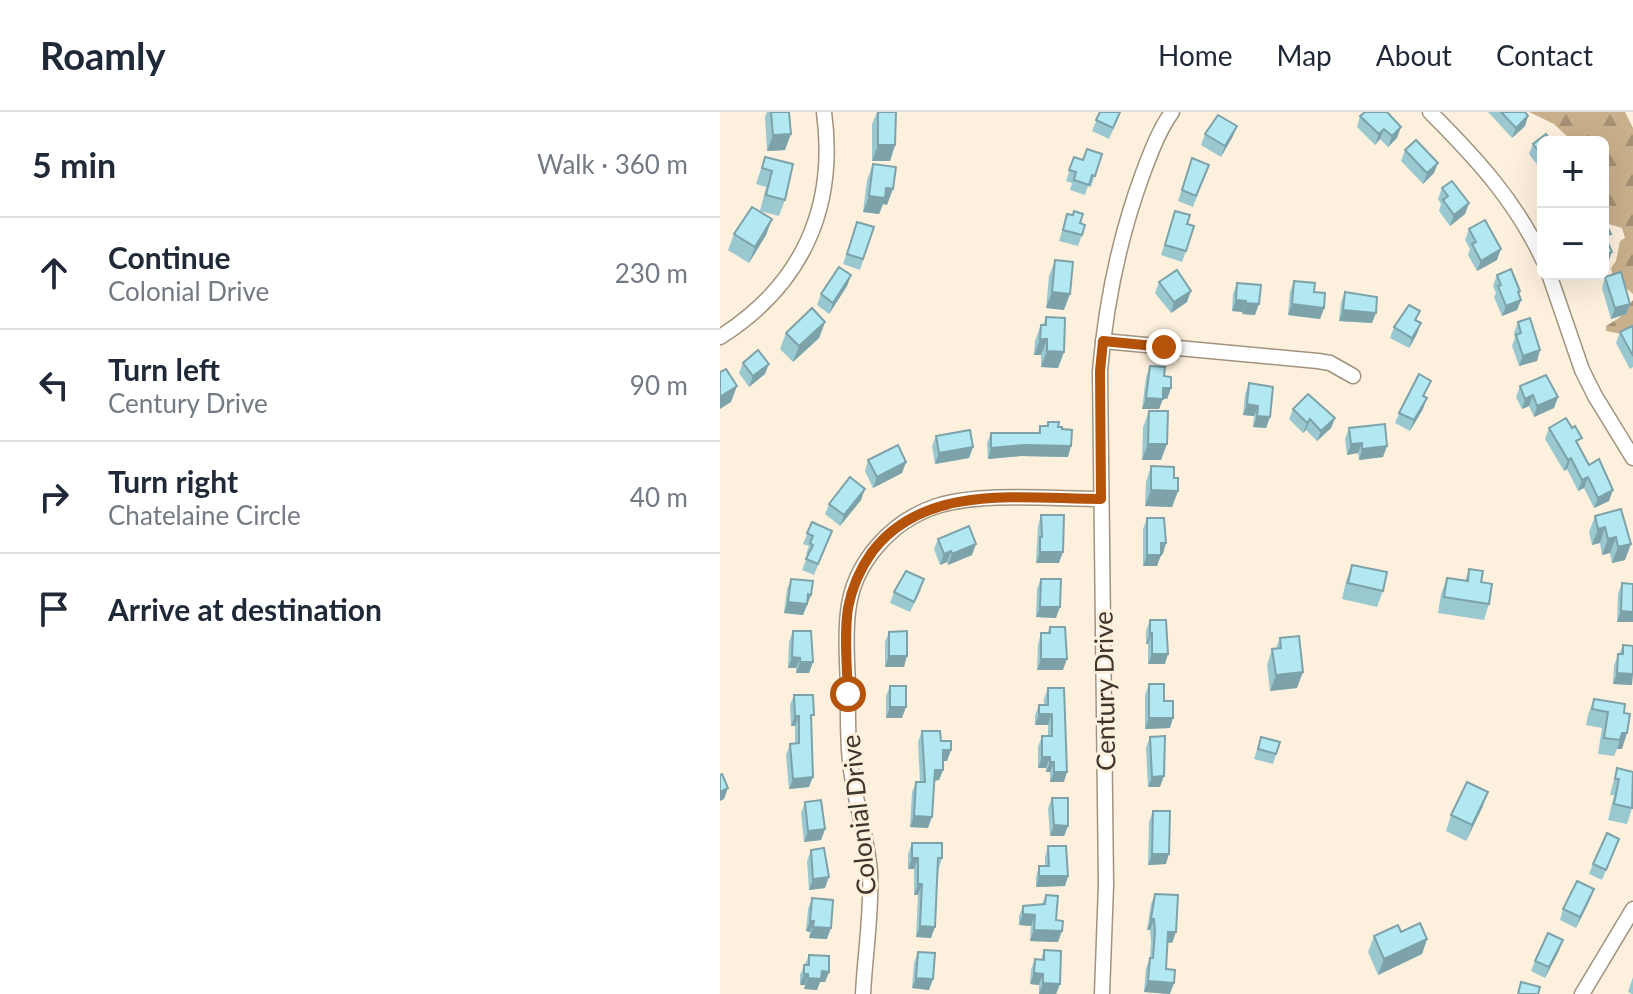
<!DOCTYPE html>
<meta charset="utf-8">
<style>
:root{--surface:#fff;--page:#f6f6f7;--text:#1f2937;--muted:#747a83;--line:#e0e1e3}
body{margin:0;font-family:Lato,sans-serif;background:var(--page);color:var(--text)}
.controls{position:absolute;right:24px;top:24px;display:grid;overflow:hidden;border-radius:12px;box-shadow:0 8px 32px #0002}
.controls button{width:72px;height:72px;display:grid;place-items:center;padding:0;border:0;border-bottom:2px solid var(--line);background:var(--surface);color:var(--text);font:40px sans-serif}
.stop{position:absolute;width:24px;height:24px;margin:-18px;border:6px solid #b45309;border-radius:50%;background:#fff}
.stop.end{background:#b45309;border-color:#fff;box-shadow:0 2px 8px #0008}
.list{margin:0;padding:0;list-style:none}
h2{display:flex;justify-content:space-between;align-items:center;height:104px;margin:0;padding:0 32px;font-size:34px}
h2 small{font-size:26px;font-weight:400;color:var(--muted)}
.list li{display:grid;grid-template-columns:52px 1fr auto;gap:24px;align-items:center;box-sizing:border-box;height:112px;padding:0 32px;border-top:2px solid var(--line)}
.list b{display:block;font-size:30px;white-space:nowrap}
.list p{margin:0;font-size:26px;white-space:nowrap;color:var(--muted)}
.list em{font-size:26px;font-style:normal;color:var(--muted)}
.icon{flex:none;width:44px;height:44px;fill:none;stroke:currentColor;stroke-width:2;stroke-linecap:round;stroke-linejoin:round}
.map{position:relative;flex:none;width:913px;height:882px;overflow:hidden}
header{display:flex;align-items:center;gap:48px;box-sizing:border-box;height:112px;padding:0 40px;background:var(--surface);border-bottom:2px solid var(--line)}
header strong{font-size:38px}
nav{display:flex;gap:44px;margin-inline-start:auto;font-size:28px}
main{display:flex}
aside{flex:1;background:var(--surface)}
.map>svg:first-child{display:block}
</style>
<header>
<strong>Roamly</strong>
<nav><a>Home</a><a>Map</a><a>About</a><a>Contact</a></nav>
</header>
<main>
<aside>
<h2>5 min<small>Walk · 360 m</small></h2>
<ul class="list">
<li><svg class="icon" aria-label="ahead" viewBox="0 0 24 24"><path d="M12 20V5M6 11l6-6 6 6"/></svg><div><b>Continue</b><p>Colonial Drive</p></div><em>230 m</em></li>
<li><svg class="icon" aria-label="left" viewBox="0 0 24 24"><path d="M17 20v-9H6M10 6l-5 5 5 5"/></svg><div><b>Turn left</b><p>Century Drive</p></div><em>90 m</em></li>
<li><svg class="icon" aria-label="right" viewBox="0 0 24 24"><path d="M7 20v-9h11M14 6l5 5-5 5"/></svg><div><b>Turn right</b><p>Chatelaine Circle</p></div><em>40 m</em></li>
<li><svg class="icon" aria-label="arrive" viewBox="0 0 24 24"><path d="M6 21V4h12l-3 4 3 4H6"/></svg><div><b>Arrive at destination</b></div></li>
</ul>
</aside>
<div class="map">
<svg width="913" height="882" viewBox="0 0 913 882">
<defs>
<pattern id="forest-firs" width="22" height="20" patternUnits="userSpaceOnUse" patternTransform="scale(2)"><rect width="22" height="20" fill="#c9b08c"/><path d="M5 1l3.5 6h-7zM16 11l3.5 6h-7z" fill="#a49073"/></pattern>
</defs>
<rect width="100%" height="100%" fill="#fdf0dd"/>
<g fill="url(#forest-firs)">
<polygon points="809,0 905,0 913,16 913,182 893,165 891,156 896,149 900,129 905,126 902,116 889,112 883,105 883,30 853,30 834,12"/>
<polygon points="913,188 913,224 886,219 886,214 899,206"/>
</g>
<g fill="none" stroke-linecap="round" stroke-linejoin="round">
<defs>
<g id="minor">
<path d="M710,0C755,45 796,89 823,148"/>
<polyline points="829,162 862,258 875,284 913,346"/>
<path d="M0,225C82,173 117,96 104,0"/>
<polyline points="383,229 598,249 610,251 633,264"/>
<path d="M143,882C145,842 152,800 150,760C147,726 136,692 131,658C127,630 128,601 128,573C127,549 125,524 128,500C133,451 171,409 217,394C262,380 334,387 381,387"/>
<path d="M382,882L386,773L380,259C386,190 399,126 423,61C431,40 439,18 452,0"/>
<polyline points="862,882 913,797"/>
</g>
</defs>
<use href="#minor" stroke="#a1937d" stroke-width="17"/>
<use href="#minor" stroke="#fff" stroke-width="14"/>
</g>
<g fill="#99c8d0">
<polygon points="47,0 69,0 65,38 47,39 45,5"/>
<polygon points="157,0 176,0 175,33 170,49 152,49 152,12"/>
<polygon points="380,0 401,0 389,27 372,19"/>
<polygon points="645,0 677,26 668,35 660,27 655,33 637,15 640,4"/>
<polygon points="768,0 805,0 808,4 805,14 792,26"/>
<polygon points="485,22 513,24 501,45 481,33"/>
<polygon points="823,30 823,60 809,42 813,32"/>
<polygon points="685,38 714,61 703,72 681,49"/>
<polygon points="382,42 371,75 368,74 365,83 350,78 352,71 346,69 354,45 363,48"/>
<polygon points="45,45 65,88 59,104 40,99 46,75 36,72"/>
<polygon points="472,46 489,53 473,95 458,89"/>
<polygon points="153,52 167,93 163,92 159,102 143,100 147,68"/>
<polygon points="722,76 749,91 745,102 730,114 719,99 721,92 718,87"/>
<polygon points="455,99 467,112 466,139 462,150 441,143"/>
<polygon points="347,102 360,111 362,123 358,134 339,129"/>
<polygon points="52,107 46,123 29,151 8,138 14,122"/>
<polygon points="137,110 154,115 140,158 123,152"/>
<polygon points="749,117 777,148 757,159 748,143 750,137 745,128"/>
<polygon points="335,148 344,198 326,196 329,164"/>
<polygon points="131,163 127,174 109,202 97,193 101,182"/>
<polygon points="777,163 799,183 801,188 797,198 782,204 774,185 776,181 773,174"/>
<polygon points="885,165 910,192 906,202 891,207 882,176"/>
<polygon points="574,169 594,180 604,196 600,207 568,203 570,180"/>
<polygon points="439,170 467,190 451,201 435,181"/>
<polygon points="517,171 535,203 522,202 523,200 512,199 513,182"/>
<polygon points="625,180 652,211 619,209 621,190"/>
<polygon points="700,199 696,209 697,222 689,236 670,226 674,215"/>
<polygon points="326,205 344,240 338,256 321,255 321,243 314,243 315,229 321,213 323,213"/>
<polygon points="105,210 99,226 73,250 60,237 66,221"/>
<polygon points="798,210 820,238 817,249 799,254 792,234 795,226 794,221"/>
<polygon points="913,217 913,255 910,257 896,231 900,220"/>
<polygon points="23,251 45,262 29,275 19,261"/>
<polygon points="430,254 444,264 451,276 447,287 443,286 439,297 422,297 426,265"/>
<polygon points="711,269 704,284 703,297 690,319 675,311 679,301"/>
<polygon points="529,271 550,305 546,316 533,315 534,304 523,303 525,282"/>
<polygon points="800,274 838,285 834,296 814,305 809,294 802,297 796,285"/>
<polygon points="573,297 615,306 611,316 597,329 586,318 583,321 569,307"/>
<polygon points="429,299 441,348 422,348 423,315"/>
<polygon points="328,310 338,315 348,345 301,344 268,347 267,331 271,321 318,321 320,314 327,314"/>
<polygon points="629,316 663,345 639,348 638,341 627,343 625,327"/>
<polygon points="829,316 859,335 889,389 874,396 864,376 858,379 847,357 844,359 825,327"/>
<polygon points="216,324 253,335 249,346 215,352 212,334"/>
<polygon points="148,348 186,350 182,361 153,376 145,359"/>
<polygon points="431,354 454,366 458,379 452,395 425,394 426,370"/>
<polygon points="141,388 120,414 105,402 109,392"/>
<polygon points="901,397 905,448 892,451 890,441 882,443 880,431 872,433 869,420 875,404"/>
<polygon points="321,403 339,451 316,451 318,414"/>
<polygon points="427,406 443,442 441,442 437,454 423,454 423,417"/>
<polygon points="92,410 112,419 94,463 82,458 88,443 86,442 89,434 83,432"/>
<polygon points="218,427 252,443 228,453 227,450 220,453 214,437"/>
<polygon points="632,453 663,479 657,495 622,487 626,469"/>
<polygon points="749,457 769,492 764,508 718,501 721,482 727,466 745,469"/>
<polygon points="71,467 91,483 83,503 64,501 67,477"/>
<polygon points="321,467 336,506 316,505 317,477"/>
<polygon points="902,471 913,472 913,510 897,510 898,482"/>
<polygon points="201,478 190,500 170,491 174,480"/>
<polygon points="430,508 445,552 428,552 428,532 426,532 426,519"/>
<polygon points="330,515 343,558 317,558 318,532 321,521 327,521"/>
<polygon points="73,519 93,550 89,561 76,561 76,556 68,556 69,530"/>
<polygon points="169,520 184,555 165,555 165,530"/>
<polygon points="560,526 577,576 550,579 547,553 552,537 556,536"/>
<polygon points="903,533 912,573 893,572 894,553"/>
<polygon points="429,572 450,616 425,617 425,583"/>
<polygon points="170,574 182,606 166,606 166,584"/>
<polygon points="328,576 344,670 330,670 330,660 326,660 326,656 318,656 318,635 322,624 328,624 328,613 315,613 315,603 319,593 324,593 324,587"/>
<polygon points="74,583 91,611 89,675 69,677 66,643 70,632 75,632 75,614 71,614 70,593"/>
<polygon points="874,587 904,601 902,637 897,637 894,644 878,642 882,616 866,613 868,603"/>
<polygon points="202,619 221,629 231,638 227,649 223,649 223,658 219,668 214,669 208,716 190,715 192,680 196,670 200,670 198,630"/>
<polygon points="430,625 440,675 428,675 426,636"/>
<polygon points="541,625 556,642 553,652 534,647"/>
<polygon points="897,656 913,693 907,712 888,708 894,683 890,683"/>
<polygon points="768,680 762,696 746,729 726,719 731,703"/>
<polygon points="332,686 348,714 344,724 330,724 328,696"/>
<polygon points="85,690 105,717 101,728 84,730 81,701"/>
<polygon points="433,699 446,752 428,753 429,710"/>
<polygon points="899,727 882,768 869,762 873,752"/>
<polygon points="192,731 222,746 219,756 211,826 196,825 198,783 194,783 194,757 188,757 188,742"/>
<polygon points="328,734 348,764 345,774 316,775 316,765 319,754 325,754 325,745"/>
<polygon points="91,738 105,776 89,778 87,749"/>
<polygon points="874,777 856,816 840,808 843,797"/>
<polygon points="435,782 456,820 452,831 448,830 446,857 450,882 424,880 426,856 430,846 431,830 430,818 427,818 431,792"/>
<polygon points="326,783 336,808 338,830 310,829 311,814 299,813 299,804 303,794 322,792"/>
<polygon points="92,786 107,827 89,826 90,820 86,819 88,797"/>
<polygon points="654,824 707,827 702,842 658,863 648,840"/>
<polygon points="843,828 825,866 811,859 815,849"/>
<polygon points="324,838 340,872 336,882 319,882 319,873 310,872 311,858 315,847 321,848"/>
<polygon points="198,840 213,867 209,878 192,876 194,851"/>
<polygon points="89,843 109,860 105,870 100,870 97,878 84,877 85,873 80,873 80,863"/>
<polygon points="913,865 913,882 912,882 908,880"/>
</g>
<g fill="#7da2a9">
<polygon points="808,4 805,14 792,26 796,16"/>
<polygon points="517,14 513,24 501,45 505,34"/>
<polygon points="681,15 677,26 668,35 672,24"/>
<polygon points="664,17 660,27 655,33 659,22"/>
<polygon points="71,22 65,38 47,39 53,23"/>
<polygon points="158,33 175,33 170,49 152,49"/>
<polygon points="718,51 714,61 703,72 707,61"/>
<polygon points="166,76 173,77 167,93 163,92 159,102 143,100 149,84"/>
<polygon points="749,91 745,102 730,114 734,103"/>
<polygon points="52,107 46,123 29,151 35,135"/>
<polygon points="781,137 777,148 757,159 761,149"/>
<polygon points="892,140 888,151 883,153 883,144"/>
<polygon points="131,163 127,174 109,202 113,191"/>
<polygon points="471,179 467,190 451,201 454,190"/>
<polygon points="800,179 796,189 801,188 797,198 782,204 786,194 798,180"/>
<polygon points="332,180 350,182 344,198 326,196"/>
<polygon points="516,188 526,189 523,200 512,199"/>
<polygon points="526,191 539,192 535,203 522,202"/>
<polygon points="572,192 604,196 600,207 568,203"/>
<polygon points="910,192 906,202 891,207 895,196"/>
<polygon points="623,198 656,201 652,211 619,209"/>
<polygon points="105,210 99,226 73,250 79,234"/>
<polygon points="701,211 697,222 689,236 692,226"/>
<polygon points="320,227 327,227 321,243 314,243"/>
<polygon points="820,238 817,249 799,254 803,244"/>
<polygon points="327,239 344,240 338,256 321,255"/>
<polygon points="49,252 45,262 29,275 33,264"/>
<polygon points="17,274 11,290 0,297 0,285"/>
<polygon points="443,276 451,276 447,287 439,286"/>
<polygon points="813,283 809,294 802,297 805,287"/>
<polygon points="838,285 834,296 814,305 817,294"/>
<polygon points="426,286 443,287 439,297 422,297"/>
<polygon points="707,286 703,297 690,319 694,308"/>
<polygon points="527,292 538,294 534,304 523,303"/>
<polygon points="537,304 550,305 546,316 533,315"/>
<polygon points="615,306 611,316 597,329 601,319"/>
<polygon points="590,307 586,318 583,321 587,311"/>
<polygon points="642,331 638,341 627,343 631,332"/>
<polygon points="428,332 447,332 441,348 422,348"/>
<polygon points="305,333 351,334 348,345 301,344 268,347 271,336"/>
<polygon points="667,334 663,345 639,348 642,337"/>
<polygon points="253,335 249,346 215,352 219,341"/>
<polygon points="851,346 847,357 844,359 848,348"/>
<polygon points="186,350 182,361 153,376 157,365"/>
<polygon points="868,365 864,376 858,379 862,368"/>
<polygon points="145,377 141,388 120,414 124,403"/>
<polygon points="431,378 458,379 452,395 425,394"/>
<polygon points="893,378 889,389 874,396 878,386"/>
<polygon points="885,415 880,431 872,433 878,417"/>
<polygon points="896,425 890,441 882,443 888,427"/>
<polygon points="441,431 446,431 443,442 437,442"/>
<polygon points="256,432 252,443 228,453 232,442"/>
<polygon points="911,432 905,448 892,451 898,435"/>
<polygon points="231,439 227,450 220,453 224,442"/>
<polygon points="320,440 343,440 339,451 316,451"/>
<polygon points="427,443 441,443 437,454 423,454"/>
<polygon points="88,482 91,483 83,503 64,501 68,490"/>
<polygon points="320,495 340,495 336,506 316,505"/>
<polygon points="901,499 913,500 913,510 897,510"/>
<polygon points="430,521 432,521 428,532 426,532"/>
<polygon points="432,542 448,542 445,552 428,552"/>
<polygon points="169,544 187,544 184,555 165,555"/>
<polygon points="72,545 80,546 76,556 68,556"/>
<polygon points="321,547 347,547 343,558 317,558"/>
<polygon points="80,550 93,550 89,561 76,561"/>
<polygon points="583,560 577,576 550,579 556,563"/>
<polygon points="897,561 913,562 912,573 893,572"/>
<polygon points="170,595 186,595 182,606 166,606"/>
<polygon points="319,602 332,602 328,613 315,613"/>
<polygon points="75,604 79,604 75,614 71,614"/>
<polygon points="429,606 453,606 450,616 425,617"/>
<polygon points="902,621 907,621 902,637 897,637"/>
<polygon points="223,638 231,638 227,649 219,649"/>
<polygon points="322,645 330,645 326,656 318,656"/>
<polygon points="330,650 334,650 330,660 326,660"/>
<polygon points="215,658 223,658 219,668 211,669"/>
<polygon points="334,660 347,660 344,670 330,670"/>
<polygon points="444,664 440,675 428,675 432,665"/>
<polygon points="93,665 89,675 69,677 73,667"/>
<polygon points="8,676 4,687 0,689 0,680"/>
<polygon points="768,680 762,696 746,729 752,713"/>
<polygon points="194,704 212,705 208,716 190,715"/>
<polygon points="334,713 348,714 344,724 330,724"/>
<polygon points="105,717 101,728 84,730 88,719"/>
<polygon points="432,742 449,742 446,752 428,753"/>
<polygon points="192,746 198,746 194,757 188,757"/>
<polygon points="319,764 348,764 345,774 316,775"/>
<polygon points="109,765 105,776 89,778 93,767"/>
<polygon points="198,772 202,772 198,783 194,783"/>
<polygon points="874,777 870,788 856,816 860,805"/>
<polygon points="303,802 315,803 311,814 299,813"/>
<polygon points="431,807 434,807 430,818 427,818"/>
<polygon points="90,809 94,809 90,820 86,819"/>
<polygon points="200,814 215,815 211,826 196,825"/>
<polygon points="93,815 111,816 107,827 89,826"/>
<polygon points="314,818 342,819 338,830 310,829"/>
<polygon points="448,820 456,820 452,831 444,830"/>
<polygon points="707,827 702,842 658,863 664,847"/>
<polygon points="843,828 839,839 825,866 829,855"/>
<polygon points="102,859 109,860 105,870 100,870 97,878 84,877 88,866"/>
<polygon points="314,861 323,862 319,873 310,872"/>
<polygon points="84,862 88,862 85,873 80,873"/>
<polygon points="196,866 213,867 209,878 192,876"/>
<polygon points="428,869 454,871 450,882 424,880"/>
<polygon points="323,871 340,872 336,882 319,882"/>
</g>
<g fill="#b2e8f2" stroke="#7da2a9" stroke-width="2">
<polygon points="51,0 69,0 71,22 53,23"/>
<polygon points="158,0 176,0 175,33 158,33"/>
<polygon points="380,0 400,0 393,16 376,8"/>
<polygon points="645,0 667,0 681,15 672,24 664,17 659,22 640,4"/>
<polygon points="781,0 805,0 808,4 796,16"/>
<polygon points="498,3 517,14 505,34 485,22"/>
<polygon points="826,22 832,30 823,30 823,45 813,32"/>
<polygon points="696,28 718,51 707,61 685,38"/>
<polygon points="367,37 382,42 375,64 372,63 369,73 354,68 356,60 349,58 354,45 363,48"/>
<polygon points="45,45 73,52 65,88 46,83 52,59 42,56"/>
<polygon points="472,46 489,53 476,84 462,78"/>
<polygon points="153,52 176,55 173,77 166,76 165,86 149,84"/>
<polygon points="732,69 749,91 734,103 723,88 728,84 722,76"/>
<polygon points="32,95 52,107 35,135 14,122"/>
<polygon points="354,99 363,102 360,111 365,113 362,123 343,118 347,102 353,103"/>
<polygon points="455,99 470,103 467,112 474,114 466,139 445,133"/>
<polygon points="765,108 781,137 761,149 752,132 756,130 749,117"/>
<polygon points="137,110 154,115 143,147 127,142"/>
<polygon points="887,114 891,122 885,124 892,140 883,144 883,116"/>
<polygon points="335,148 353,150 350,182 332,180"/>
<polygon points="119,155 131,163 113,191 101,182"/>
<polygon points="791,157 800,179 798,180 801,188 786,194 778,174 781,173 777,163"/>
<polygon points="457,158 471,179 454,190 439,170"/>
<polygon points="901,160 910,192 895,196 885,165"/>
<polygon points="574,169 595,171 594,180 605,181 604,196 572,192"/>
<polygon points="517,171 541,173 539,192 526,191 526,189 516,188"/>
<polygon points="625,180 657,185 656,201 623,198"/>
<polygon points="689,193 700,199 695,208 701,211 692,226 674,215"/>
<polygon points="92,196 105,210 79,234 66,221"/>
<polygon points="326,205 345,206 344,240 327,239 327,227 320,227 321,213 326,213"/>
<polygon points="810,206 820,238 803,244 796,223 801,221 798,210"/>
<polygon points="912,214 913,217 913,244 900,220"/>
<polygon points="38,238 49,252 33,264 23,251"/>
<polygon points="430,254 445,255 444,264 451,265 451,276 443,276 443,287 426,286"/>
<polygon points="6,257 17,274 0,285 0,260"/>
<polygon points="699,262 711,269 703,284 707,286 694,308 679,301"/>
<polygon points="826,263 838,285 817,294 813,283 805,287 800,274"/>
<polygon points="529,271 553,275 550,305 537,304 538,294 527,292"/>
<polygon points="588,282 615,306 601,319 590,307 587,311 573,297"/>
<polygon points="429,299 448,299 447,332 428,332"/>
<polygon points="846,306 852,316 855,314 862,326 856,329 869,353 879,347 893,378 878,386 868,365 862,368 851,346 848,348 829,316"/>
<polygon points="328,310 339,310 338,315 342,315 342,317 352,318 351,334 305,333 271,336 271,321 320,321 320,314 328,314"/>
<polygon points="665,312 667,334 642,337 642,331 631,332 629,316"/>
<polygon points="250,318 253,335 219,341 216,324"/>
<polygon points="178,333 186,350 157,365 148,348"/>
<polygon points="431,354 454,355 454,366 458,366 458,379 431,378"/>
<polygon points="130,365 145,377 124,403 109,392"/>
<polygon points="901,397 911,432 898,435 896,425 888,427 885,415 878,417 875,404"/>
<polygon points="321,403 344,403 343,440 320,440 320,425 322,425"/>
<polygon points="427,406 444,406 446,431 441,431 441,443 427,443"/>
<polygon points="92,410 112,419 98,452 86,447 93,433 90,431 93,424 87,421"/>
<polygon points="249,414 256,432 232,442 231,439 224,442 218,427"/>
<polygon points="632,453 667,460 663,479 628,471"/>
<polygon points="749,457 763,459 761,470 772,472 769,492 724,485 727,466 748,469"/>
<polygon points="186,459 204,467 194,490 174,480"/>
<polygon points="71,467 93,469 91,483 88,482 87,492 68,490"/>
<polygon points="321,467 341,467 340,495 320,495"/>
<polygon points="902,471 913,472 913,500 901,499"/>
<polygon points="430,508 446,508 448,542 432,542 432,521 430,521"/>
<polygon points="330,515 345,515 347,547 321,547 321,521 330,521"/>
<polygon points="73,519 91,519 93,550 80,550 80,546 72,545"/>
<polygon points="187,519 187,544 169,544 169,520"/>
<polygon points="579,524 583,560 556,563 552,537 561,536 560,526"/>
<polygon points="903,533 913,534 913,562 897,561 898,542 903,542"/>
<polygon points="429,572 444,572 444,589 453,589 453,606 429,606"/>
<rect x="170" y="574" width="16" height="21"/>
<polygon points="328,576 344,576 347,660 334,660 334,650 330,650 330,645 322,645 322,624 332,624 332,602 319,602 319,593 328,593"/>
<polygon points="74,583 93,583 94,603 91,603 93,665 73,667 70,632 79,631 79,604 75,604"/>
<polygon points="874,587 905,592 904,601 910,602 907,621 902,621 900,628 884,626 888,600 872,597"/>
<polygon points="202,619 220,619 221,629 231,629 231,638 223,638 223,658 215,658 212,705 194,704 196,670 205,670"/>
<polygon points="445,624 444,664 432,665 430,625"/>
<polygon points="541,625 560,630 556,642 538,637"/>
<polygon points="897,656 913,660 912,696 894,692 899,667 895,667"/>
<polygon points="2,662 8,676 0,680 0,663"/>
<polygon points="747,670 768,680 752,713 731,703"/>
<polygon points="332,686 348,686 348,714 334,713"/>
<polygon points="101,688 105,717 88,719 85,690"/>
<polygon points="433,699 450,699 449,742 432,742"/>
<polygon points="887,721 899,727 886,758 873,752"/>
<polygon points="192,731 222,731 222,746 218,746 215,815 200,814 202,772 198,772 198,746 192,746"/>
<polygon points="328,734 346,734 348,764 319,764 319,754 329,754"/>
<polygon points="104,736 109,765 93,767 91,738"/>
<polygon points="857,769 874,777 860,805 843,797"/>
<polygon points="435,782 458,783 456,820 448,820 446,857 455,858 454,871 428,869 430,846 433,846 435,819 434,807 431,807"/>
<polygon points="326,783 338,784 336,808 343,809 342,819 314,818 315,803 303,802 303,794 325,792"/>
<polygon points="92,786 113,788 111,816 93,815 94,809 90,809"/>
<polygon points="700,811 707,827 664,847 654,824 678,813 681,820"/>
<polygon points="828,821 843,828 829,855 815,849"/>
<polygon points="324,838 341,839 340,872 323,871 323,862 314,861 315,847 324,848"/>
<polygon points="198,840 215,841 213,867 196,866"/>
<polygon points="89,843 109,844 109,860 102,859 101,867 88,866 88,862 84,862 84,853 89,853"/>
<polygon points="801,870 820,875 818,882 798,882"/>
</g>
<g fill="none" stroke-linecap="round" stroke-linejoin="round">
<path stroke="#b45309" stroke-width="10" d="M128,582C127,554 124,524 128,496C132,475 140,457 152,440C205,370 303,387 381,387L380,259L383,229L444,235"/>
</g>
<g text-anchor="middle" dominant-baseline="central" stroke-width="6" stroke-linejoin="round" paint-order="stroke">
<g font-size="26" fill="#3d362d" stroke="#fdf0dd">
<text transform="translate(384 579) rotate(-91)">Century Drive</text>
<text transform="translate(138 703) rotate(-96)">Colonial Drive</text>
</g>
</g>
</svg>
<div class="controls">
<button>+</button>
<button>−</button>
</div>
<div class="stop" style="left:128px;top:582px"></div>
<div class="stop end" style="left:444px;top:235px"></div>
</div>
</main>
